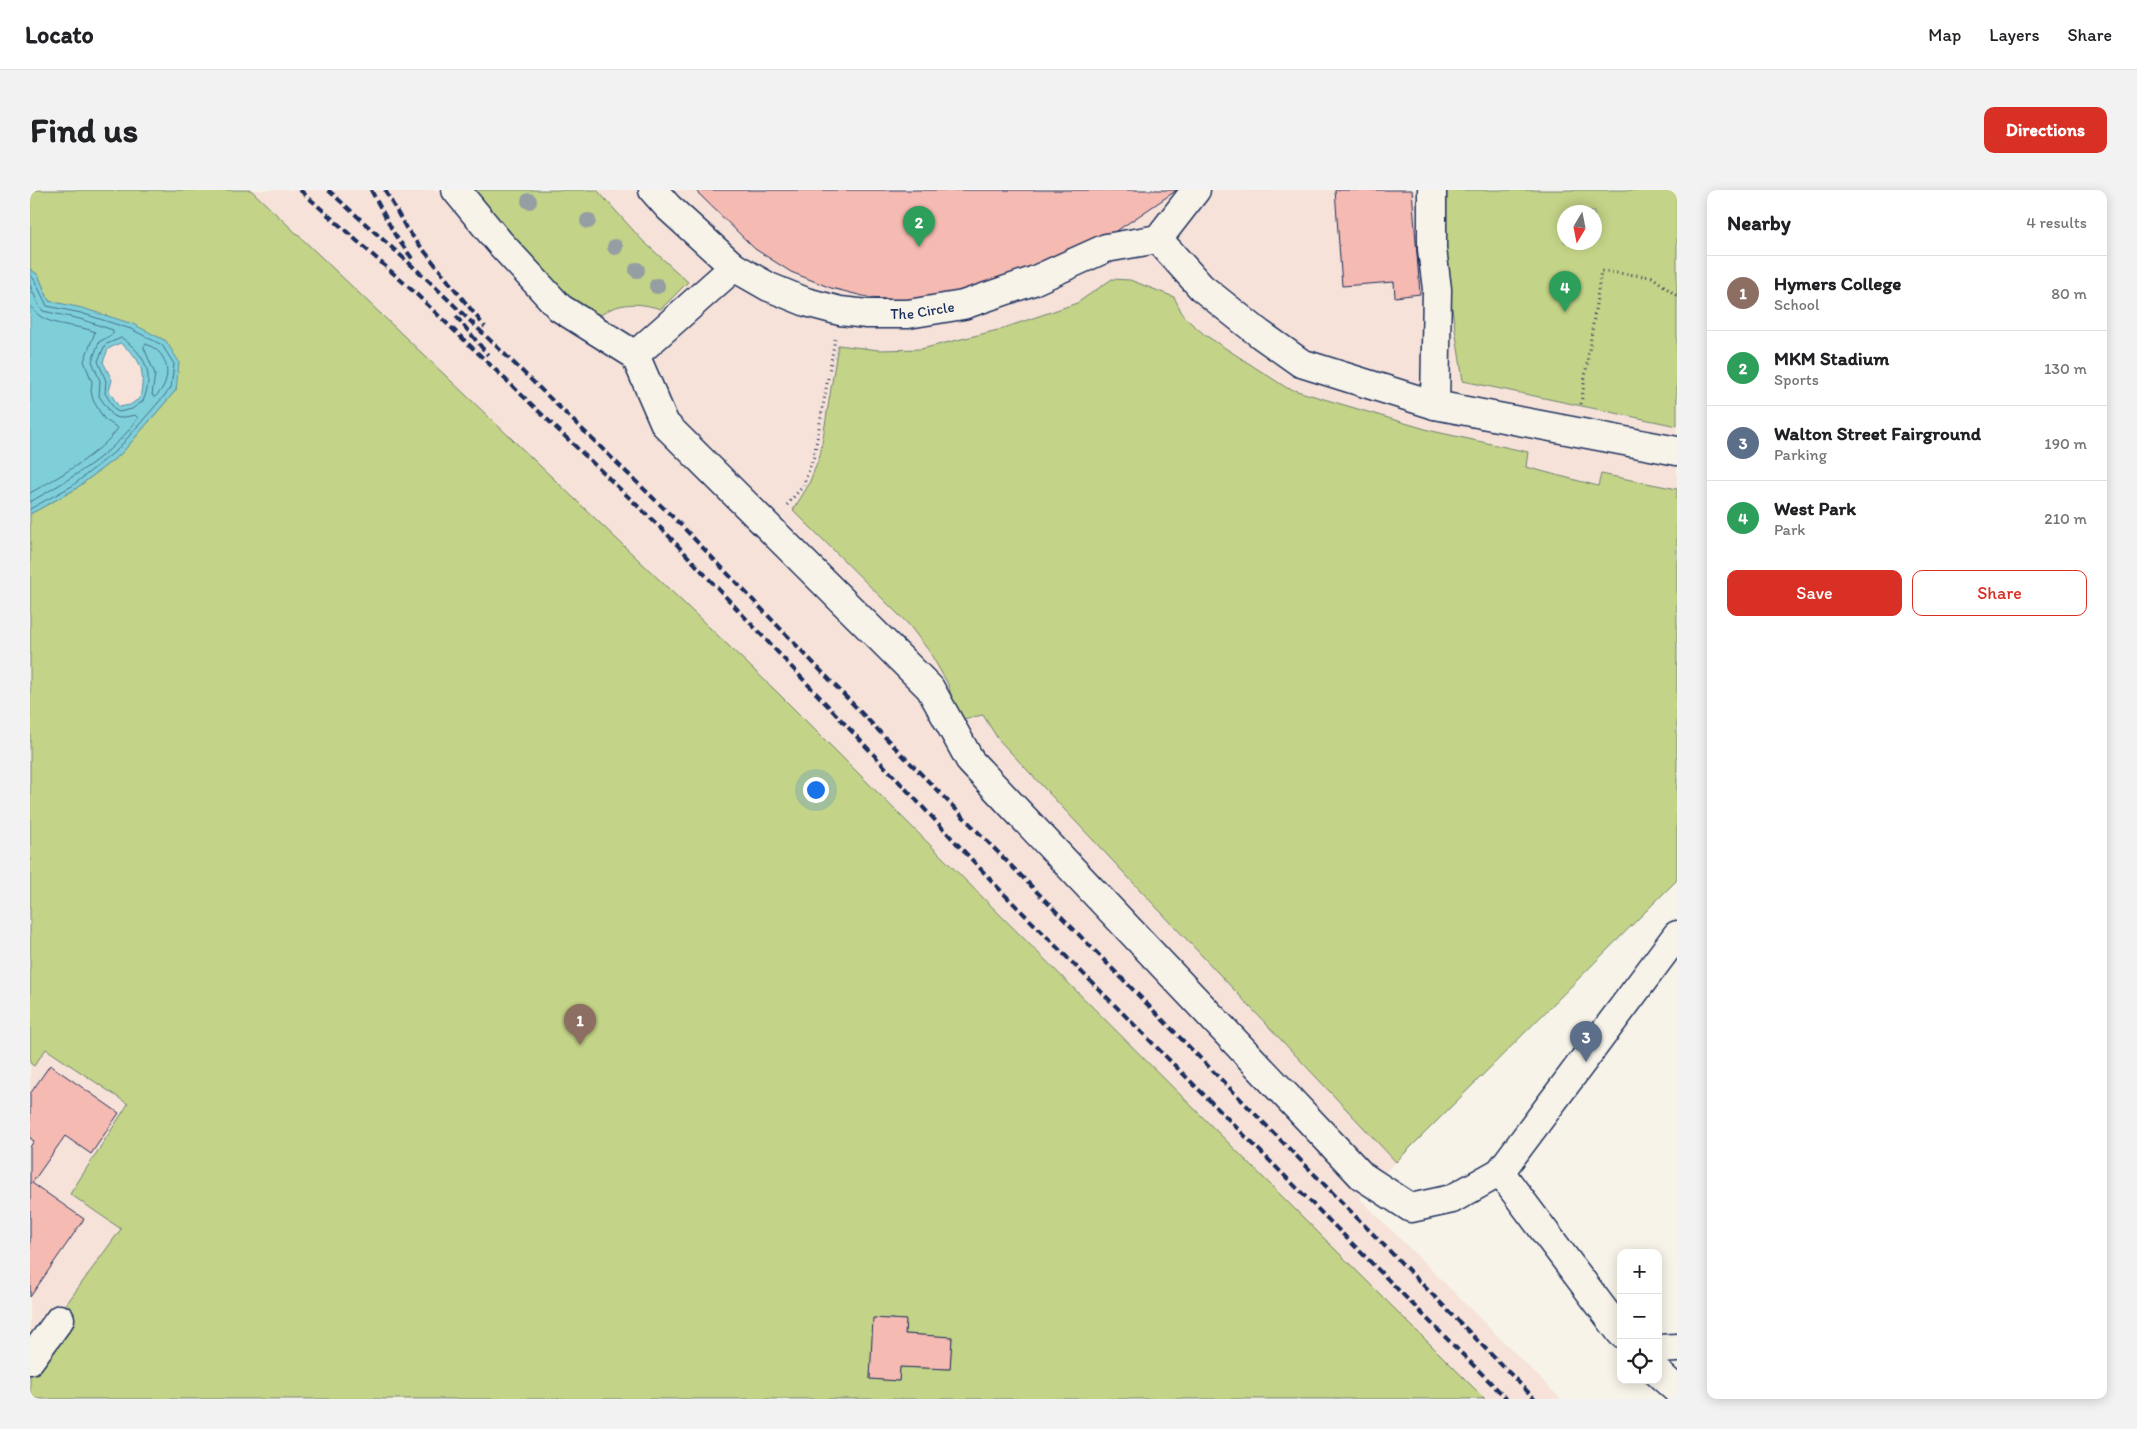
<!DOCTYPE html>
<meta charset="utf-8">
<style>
:root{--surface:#fff;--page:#f2f2f2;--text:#202124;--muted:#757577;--line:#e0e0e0;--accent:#d93025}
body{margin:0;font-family:Itim,sans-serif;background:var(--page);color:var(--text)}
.controls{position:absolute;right:15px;bottom:15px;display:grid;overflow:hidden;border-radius:10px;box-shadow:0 2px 12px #0003}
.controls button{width:45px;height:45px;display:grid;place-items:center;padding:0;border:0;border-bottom:1px solid var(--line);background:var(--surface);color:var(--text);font:25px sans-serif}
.compass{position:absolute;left:1527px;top:15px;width:45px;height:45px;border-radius:50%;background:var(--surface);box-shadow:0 2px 12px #0003;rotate:190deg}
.you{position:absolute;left:785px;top:599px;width:18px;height:18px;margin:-12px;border:4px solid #fff;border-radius:50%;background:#1a73e8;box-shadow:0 0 0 8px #1a73e833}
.badge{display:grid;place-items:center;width:32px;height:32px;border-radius:50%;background:var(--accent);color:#fff;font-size:16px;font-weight:700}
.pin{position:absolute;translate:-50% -41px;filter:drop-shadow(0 1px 2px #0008)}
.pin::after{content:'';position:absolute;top:26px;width:18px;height:15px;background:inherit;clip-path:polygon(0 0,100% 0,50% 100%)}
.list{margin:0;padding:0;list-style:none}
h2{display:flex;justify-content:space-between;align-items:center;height:65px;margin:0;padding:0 20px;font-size:21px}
h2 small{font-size:16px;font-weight:400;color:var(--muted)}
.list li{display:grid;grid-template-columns:32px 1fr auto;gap:15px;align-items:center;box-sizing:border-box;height:75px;padding:0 20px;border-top:1px solid var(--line)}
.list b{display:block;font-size:19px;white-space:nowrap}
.list p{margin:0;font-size:16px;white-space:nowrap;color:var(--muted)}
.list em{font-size:16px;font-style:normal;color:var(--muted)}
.actions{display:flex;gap:10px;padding:15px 20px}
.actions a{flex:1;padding:11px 0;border:1px solid var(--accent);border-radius:10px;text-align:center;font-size:18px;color:var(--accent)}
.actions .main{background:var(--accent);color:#fff}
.icon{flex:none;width:28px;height:28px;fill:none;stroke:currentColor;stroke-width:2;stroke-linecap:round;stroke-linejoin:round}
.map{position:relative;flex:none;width:1647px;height:1209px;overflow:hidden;border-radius:10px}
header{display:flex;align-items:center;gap:30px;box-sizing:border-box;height:70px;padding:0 25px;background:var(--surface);border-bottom:1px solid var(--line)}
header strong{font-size:24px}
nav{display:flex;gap:28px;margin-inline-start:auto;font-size:18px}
.intro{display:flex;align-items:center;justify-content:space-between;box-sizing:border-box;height:120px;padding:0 30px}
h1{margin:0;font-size:35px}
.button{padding:12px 22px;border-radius:10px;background:var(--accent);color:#fff;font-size:18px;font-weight:700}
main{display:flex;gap:30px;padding:0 30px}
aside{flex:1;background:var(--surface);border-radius:10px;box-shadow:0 2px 12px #0003}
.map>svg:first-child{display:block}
</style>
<header>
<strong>Locato</strong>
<nav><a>Map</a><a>Layers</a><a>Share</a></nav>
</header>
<div class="intro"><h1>Find us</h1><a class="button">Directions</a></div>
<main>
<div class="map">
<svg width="1647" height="1209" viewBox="0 0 1647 1209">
<rect width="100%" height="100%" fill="#f7f3e8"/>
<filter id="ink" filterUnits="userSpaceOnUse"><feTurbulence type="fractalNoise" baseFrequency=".02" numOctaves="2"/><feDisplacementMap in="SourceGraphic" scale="10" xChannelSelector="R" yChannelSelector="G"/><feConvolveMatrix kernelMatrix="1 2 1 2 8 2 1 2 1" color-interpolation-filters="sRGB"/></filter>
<g filter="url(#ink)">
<polygon fill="#f6e2d8" points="0,0 1404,0 1434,191 1647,236 1647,638 968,549 1366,972 1329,1008 1531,1209 0,1209"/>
<g fill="#c3d387" stroke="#6f8172" fill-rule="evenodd">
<path d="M0,0H221L746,501L1455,1209H0V1164L91,1039L40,1004L98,914L16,859L4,876L0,873V324L44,300L91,264L146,200L136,151C97,132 61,120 19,111L8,85L0,79ZM844,1128L876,1130L875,1144L922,1147L920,1179L870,1177L869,1191L840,1189Z"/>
<path d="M441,0H567L612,50L658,92L631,119C614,114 600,112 583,118C575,121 570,128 561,127L514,83Z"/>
<path d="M1404,0H1647V236L1433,191ZM1534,22H1564V52H1534Z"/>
<polygon points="1082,89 1100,90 1144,107 1154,127 1175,145 1257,198 1402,241 1498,262 1496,277 1568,296 1571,284 1647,299 1647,690 1366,972 968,549 953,525 928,530 918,494 899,461 879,435 763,320 778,296 790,266 808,155 849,160 891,159 968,140 1047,113"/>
</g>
<path fill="#7fcfd9" stroke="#578fa8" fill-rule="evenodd" d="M0,79L8,85L19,111L52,118L103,134L136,151L149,172L146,200L91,264L44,300L0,324ZM90,153C113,170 115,181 110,208L100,215L89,217L79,201L82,190L73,172L78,159Z"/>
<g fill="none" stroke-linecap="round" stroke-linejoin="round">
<g stroke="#436f8f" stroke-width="1">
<polyline points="0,85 4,89 17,116 51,123 101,139 132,155 144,174 141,198 87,260 42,296 0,319"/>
<path d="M0,95L9,116L13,121L50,129L83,140V144L69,152L62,171L70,191L69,206L83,226L89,228L105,225L108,228C83,265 38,290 0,312"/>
<path d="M0,114C10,138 45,133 65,142L54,171L62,192L61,201L63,210L74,229L88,238C72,263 27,288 0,303"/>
<path d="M92,148C115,164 125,184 113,211L102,219L89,222L85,220L75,203L76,191L68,171L75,155Z"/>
<path d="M116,154C141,163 143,191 125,207L122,205L125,184L114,158Z"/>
</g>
</g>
<g fill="#f5bab1" stroke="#1b2f5e">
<polygon points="665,0 1147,0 1088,40 1060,55 976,92 882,111 841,108 801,98 761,82 725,59"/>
<polygon points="1305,0 1382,0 1390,104 1365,107 1364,92 1312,96"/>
<polygon points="20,875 89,923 61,964 35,946 2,993 54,1029 0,1107 0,957 4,951 0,948 0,904"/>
<polygon points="843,1128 876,1130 875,1144 922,1147 920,1179 870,1177 869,1191 840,1189"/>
</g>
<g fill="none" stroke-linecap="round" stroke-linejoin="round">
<defs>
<g id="minor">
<polyline points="426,0 469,52 530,118 605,165 635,234 900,498 941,572 1332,986 1381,1018 1422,1009 1470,982 1647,745"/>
<path id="s1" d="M623,0L638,17L704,77L739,97L776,112L810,121L837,124H878L933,115L1003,91L1076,58L1128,49L1166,0"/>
<polyline points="1402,0 1402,59 1407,99 1405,215"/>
<polyline points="1128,49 1171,97 1230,144 1271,173 1405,215 1647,261"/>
<polyline points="605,165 704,77"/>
<polyline points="1470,982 1591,1143"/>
<polyline points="1628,1159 1647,1158"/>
<polyline points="0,1170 30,1129"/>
<polyline points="1628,1183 1647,1200"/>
</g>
</defs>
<use href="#minor" stroke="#1b2f5e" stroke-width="31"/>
<g stroke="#1b2f5e" stroke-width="3" stroke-dasharray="1 4" stroke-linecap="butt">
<polyline points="1551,214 1571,81 1622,87 1647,106"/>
<polyline points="757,315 773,296 784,266 805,149"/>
</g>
<use href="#minor" stroke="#f7f3e8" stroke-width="28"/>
<g stroke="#1b2f5e" stroke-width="4" stroke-dasharray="8 4" stroke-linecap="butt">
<polyline points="270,0 383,101 636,343 976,706 1477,1209"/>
<polyline points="298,0 399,91 649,333 844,536 1505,1209"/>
<polyline points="341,0 365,45 384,71"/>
<polyline points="355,0 376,38 455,137"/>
<polyline points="426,126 458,165"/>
</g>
</g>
<g fill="#959ea2">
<circle cx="499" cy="11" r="8"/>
<circle cx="558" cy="31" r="8"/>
<circle cx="585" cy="57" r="8"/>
<circle cx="607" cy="80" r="8"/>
<circle cx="627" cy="96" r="8"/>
</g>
</g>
<g text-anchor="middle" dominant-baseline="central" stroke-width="4" stroke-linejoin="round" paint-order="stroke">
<g font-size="15" fill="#1b2f5e" stroke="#f7f3e8">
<text stroke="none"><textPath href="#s1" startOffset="310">The Circle</textPath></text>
</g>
</g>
</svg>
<div class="controls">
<button>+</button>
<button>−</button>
<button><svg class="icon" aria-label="locate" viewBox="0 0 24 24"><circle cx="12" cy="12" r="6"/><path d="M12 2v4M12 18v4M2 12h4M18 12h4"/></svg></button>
</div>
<svg class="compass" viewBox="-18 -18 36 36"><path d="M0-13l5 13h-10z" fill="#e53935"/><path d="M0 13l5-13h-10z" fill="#757577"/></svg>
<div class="you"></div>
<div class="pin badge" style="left:550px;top:855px;background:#8d6e63">1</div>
<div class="pin badge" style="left:889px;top:57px;background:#2e9e5b">2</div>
<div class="pin badge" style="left:1556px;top:872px;background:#5c6f8a">3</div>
<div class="pin badge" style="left:1535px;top:122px;background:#2e9e5b">4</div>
</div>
<aside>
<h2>Nearby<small>4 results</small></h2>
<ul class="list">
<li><span class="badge" style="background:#8d6e63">1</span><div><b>Hymers College</b><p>School</p></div><em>80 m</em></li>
<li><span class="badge" style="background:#2e9e5b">2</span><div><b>MKM Stadium</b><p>Sports</p></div><em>130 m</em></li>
<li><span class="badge" style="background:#5c6f8a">3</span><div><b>Walton Street Fairground</b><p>Parking</p></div><em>190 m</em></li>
<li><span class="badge" style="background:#2e9e5b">4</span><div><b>West Park</b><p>Park</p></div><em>210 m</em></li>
</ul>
<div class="actions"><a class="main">Save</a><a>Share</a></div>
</aside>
</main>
